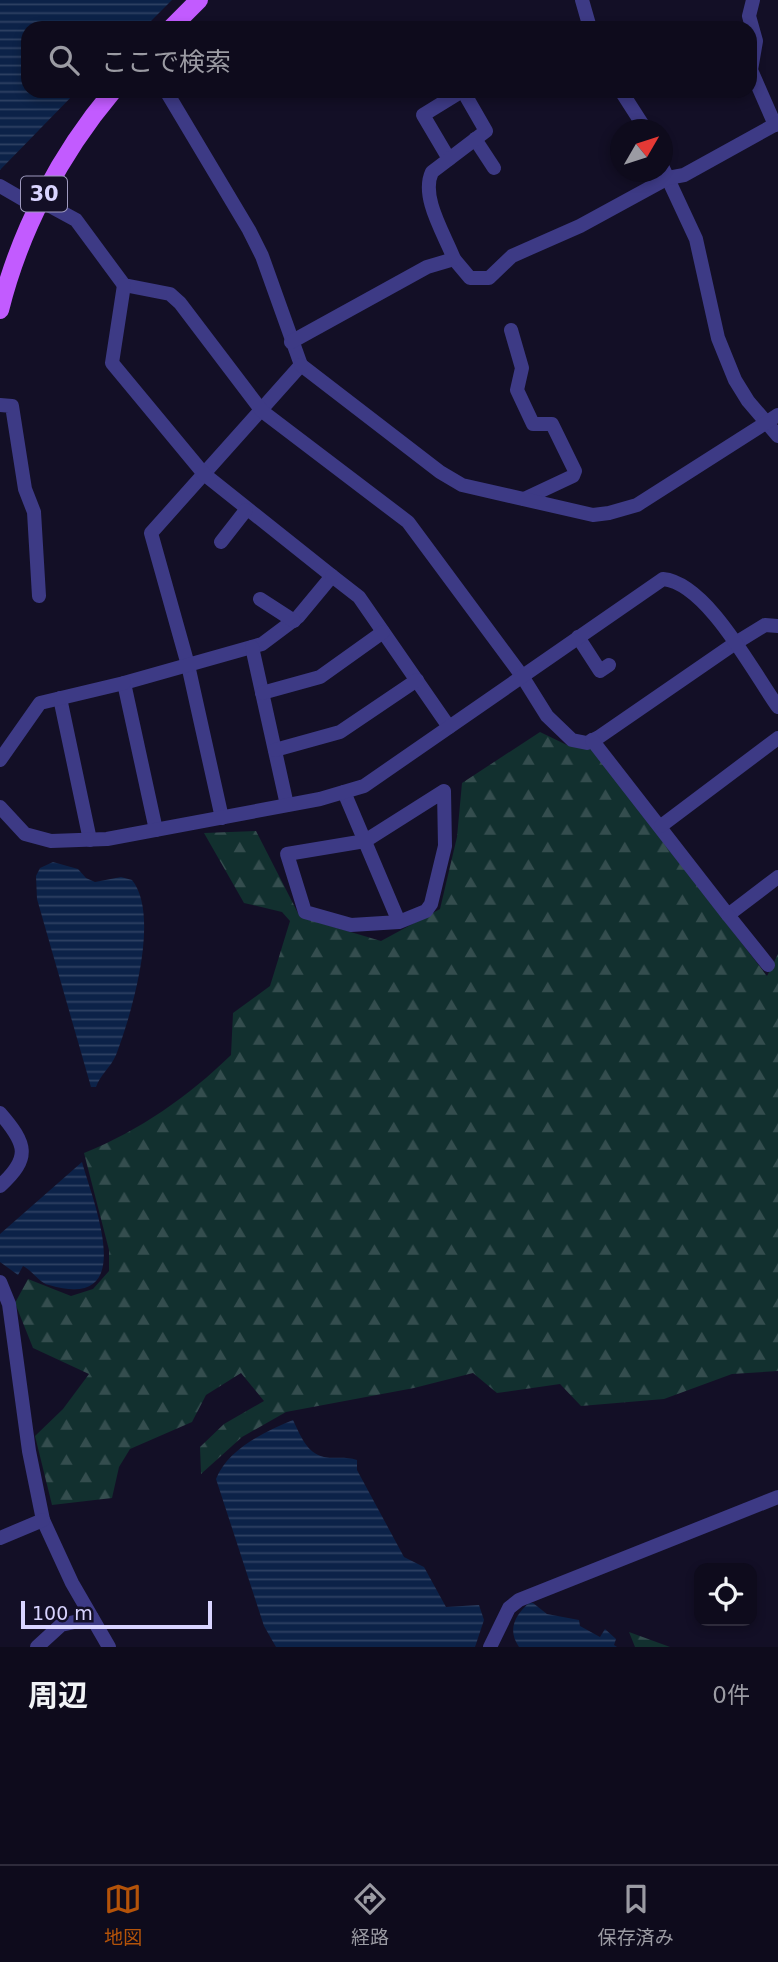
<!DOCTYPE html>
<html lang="ja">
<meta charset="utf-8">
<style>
:root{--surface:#0e0b1c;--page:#171425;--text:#f1f3f6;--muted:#9b9ba3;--line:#2e2b3b;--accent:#b45309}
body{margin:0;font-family:"DejaVu Sans","Noto Sans JP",sans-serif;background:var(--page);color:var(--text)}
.controls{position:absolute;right:21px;bottom:21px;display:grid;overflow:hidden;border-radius:14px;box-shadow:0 4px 10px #0003}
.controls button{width:63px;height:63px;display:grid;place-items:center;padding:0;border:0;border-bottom:2px solid var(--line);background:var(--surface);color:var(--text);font:35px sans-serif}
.compass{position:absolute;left:610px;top:119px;width:63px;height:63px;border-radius:50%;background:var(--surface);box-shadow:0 4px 10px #0003;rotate:51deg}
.scale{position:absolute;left:21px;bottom:18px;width:191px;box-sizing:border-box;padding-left:7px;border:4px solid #d9d4ff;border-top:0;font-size:19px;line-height:24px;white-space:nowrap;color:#d9d4ff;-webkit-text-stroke:5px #130f26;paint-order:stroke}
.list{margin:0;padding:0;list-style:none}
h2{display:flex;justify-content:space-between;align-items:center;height:91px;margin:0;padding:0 28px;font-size:30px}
h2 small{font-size:23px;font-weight:400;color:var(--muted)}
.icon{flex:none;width:38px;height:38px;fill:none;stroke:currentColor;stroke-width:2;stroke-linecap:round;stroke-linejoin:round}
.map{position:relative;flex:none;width:778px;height:1647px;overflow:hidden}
.search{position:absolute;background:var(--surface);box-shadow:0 4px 10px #0003;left:21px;right:21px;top:21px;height:77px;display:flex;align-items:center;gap:18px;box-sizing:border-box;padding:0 24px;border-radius:21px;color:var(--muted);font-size:26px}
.sheet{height:217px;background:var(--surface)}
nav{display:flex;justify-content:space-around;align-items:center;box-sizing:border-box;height:98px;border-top:2px solid var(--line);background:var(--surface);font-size:19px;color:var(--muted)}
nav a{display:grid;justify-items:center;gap:4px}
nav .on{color:var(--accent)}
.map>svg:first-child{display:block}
</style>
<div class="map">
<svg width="778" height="1647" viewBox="0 0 778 1647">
<defs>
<pattern id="forest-firs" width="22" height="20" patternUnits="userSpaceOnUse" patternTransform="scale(1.75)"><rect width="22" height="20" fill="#12302f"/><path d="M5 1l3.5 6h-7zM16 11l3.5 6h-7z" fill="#344d4e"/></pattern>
<pattern id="water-rules" width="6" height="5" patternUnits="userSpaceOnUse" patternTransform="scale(1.75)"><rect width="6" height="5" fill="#0c2248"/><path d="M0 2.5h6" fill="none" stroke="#2f4163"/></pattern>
</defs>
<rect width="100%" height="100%" fill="#130f26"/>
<g fill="url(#forest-firs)">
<path d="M540,732L569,746L591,748L767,976L778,954V1371L732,1374L664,1399L581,1406L560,1384L497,1393L473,1373L414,1388L286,1412L242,1437L201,1474L200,1447L224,1424L264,1401L241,1373L206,1395L192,1422L130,1449L119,1467L112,1498L52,1505L35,1436L63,1409L89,1374L33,1348L15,1303L28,1279L71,1296L93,1289L109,1271V1250L84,1153C139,1131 189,1096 231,1055L233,1013L270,986L290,921L282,912L244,903L204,833L256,831L300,917L381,941L440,909L457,837L462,783Z"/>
<polygon points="629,1632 670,1647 635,1647"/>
</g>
<g fill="url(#water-rules)">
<polygon points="0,0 172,0 144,28 28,28 28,91 77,91 0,170"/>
<path d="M53,862L78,869L86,878L95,882L121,877L132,880C161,916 131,1016 116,1055C111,1067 100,1075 96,1087H91L37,899L36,876L40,868Z"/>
<path d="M82,1162C94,1205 139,1312 49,1285C39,1283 33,1271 23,1266L18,1275L0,1262V1234Z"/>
<path d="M293,1420C300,1434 306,1453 324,1457C335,1459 345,1456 357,1460V1470L404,1557L424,1567L446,1607L479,1605L484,1620L475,1647H276L264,1626L216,1479C228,1449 264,1432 293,1420Z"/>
<path d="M529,1603H533L547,1614L579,1620L580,1626L600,1637L605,1629L616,1639L614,1645L617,1647H519C507,1630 515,1615 529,1603Z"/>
</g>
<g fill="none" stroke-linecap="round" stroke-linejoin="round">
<g stroke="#3d3a85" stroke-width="14">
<polyline points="582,0 590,28"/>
<polyline points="753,0 749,16 756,41 751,70 775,125"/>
<polyline points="166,91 249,230 262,256 301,365 151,533 188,665 222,818"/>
<polyline points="621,91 646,130"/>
<polyline points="475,139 494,168"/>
<polyline points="449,159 423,115 462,91"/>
<polyline points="662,166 696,239 718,338 735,380 748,401 778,436"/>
<polyline points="0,186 38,208"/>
<polyline points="41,201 76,220 124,285 170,294 180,303 262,411 408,522 522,676 547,716 572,740 587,743 599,737 734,644 765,625 778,626"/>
<polyline points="454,259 470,278 489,278 512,256 580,226 668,178 684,175 778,123"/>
<polyline points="124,285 112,363 204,474 332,576 298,617 262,644 124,683 156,830"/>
<polyline points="511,330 522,368 517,390 533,424 552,424 575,471 573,476 524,499"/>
<path d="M291,342L427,267L454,259C445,235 420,197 432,172L486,131L463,91"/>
<polyline points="301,365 440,472 462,485 593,515 609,513 637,505 778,415"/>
<polyline points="0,405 12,406 25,489 34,512 39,596"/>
<polyline points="221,542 246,510"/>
<polyline points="332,576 359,597 449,727"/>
<polyline points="260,599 294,621"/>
<polyline points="578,637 600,671 609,665"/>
<polyline points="252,647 287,805"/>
<polyline points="262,693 320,677 383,632"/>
<polyline points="60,698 90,840"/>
<polyline points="592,740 728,915 778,877"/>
<polyline points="275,750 340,732 417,680"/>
<polyline points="0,760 40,703 124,683"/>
<polyline points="344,792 399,922 351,925 305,912 287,854 365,841 444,791 445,846 431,904 426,911 399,922"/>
<path d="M0,807L25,834L51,841L107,839L320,799L364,786L663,579C707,583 753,672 778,707"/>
<polyline points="661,826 778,738"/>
<polyline points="728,915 768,965"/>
<path d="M0,1113C27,1144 31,1158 0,1186"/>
<polyline points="0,1282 9,1304 29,1451 43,1520 72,1583 109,1647"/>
<polyline points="0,1538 43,1520"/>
<polyline points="37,1647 61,1625 92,1618"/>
<polyline points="490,1647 509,1608 519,1600 778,1497"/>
</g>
<g stroke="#c25bff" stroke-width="18">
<polyline points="171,28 199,0"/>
<path d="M0,310C20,230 60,154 113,91"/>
</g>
</g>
<g text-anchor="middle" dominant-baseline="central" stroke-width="7" stroke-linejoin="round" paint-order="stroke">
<rect fill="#130f26" stroke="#9e99be" stroke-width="2" x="21" y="176.5" width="46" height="35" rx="5"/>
<g font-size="21" font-weight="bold" fill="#d9d4ff">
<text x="44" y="194">30</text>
</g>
</g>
</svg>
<div class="controls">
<button><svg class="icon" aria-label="locate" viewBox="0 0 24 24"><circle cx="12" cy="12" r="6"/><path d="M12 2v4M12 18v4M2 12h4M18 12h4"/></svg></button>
</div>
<svg class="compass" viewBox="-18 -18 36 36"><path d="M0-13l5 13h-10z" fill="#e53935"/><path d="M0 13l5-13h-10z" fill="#9b9ba3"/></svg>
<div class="scale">100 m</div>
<div class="search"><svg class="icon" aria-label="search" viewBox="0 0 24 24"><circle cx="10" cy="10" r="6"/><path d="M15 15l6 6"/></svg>ここで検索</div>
</div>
<section class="sheet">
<h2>周辺<small>0件</small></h2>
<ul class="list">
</ul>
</section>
<nav>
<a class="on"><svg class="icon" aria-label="map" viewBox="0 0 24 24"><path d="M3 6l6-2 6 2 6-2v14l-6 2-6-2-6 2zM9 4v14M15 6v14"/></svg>地図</a>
<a><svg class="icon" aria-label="directions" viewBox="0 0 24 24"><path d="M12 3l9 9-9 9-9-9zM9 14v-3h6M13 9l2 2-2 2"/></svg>経路</a>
<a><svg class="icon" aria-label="saved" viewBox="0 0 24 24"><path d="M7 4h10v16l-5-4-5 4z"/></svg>保存済み</a>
</nav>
